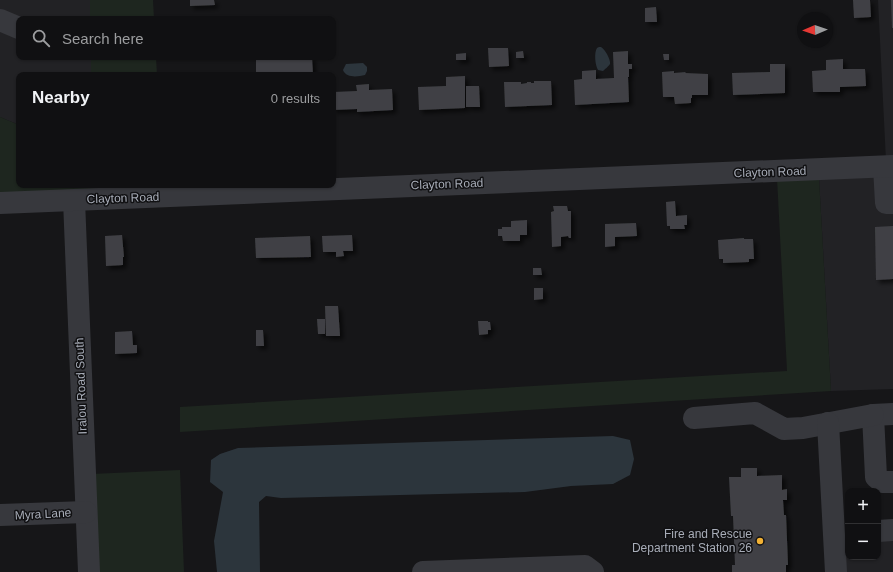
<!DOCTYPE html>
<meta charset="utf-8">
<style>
:root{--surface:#101012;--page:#1e1e20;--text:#f1f3f6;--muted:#9c9d9f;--line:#303032}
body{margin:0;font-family:Helvetica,sans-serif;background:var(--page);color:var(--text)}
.controls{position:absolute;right:12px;bottom:12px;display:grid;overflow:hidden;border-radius:8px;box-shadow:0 1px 3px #0004}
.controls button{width:36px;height:36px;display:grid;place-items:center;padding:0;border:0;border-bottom:1px solid var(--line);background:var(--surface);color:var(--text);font:20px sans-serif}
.compass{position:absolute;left:797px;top:12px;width:36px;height:36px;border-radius:50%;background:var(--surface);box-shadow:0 1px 3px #0004;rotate:268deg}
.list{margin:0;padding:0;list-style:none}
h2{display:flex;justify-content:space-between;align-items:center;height:52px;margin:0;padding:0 16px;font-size:17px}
h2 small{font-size:13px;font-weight:400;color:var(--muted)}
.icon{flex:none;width:22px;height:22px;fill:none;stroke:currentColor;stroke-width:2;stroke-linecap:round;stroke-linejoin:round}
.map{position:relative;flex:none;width:893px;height:572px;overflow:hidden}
.search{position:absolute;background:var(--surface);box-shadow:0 1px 3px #0004;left:16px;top:16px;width:320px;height:44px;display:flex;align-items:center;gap:10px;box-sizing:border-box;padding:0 14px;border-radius:8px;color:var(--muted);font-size:15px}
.panel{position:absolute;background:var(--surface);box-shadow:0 1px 3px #0004;left:16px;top:72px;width:320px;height:116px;border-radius:8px}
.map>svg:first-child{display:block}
</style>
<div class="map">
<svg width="893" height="572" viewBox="0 0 893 572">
<defs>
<filter id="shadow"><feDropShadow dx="3.5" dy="3.5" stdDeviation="2" flood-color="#0009"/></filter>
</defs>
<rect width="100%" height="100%" fill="#161618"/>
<g fill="#222225">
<polygon points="0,0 90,0 90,19 19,19 19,57 91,57 91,75 19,75 19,125 0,117"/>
<polygon points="878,0 893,0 893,161 886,161"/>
<polygon points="893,175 893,389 831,391 819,178"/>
<polygon points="893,540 893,572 846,572 846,554 848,550 848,557 878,557 878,541"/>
</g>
<g fill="#1e261f">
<polygon points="90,0 153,0 154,19 90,19"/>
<polygon points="91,57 156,57 157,75 91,75"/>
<polygon points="0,117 19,125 19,185 162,185 162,189 0,194"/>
<polygon points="777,178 819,178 831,391 180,432 180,407 787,371"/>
<polygon points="180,470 184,572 96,572 91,474"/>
</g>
<g fill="#2c353c">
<path d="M599,47H601C605,49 611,60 610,64C609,66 604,70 603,71L598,70C595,65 594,52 597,48Z"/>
<path d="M363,63L367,67V71L365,75C357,77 346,78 343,70L346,64Z"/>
<polygon points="613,436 630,440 634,459 630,475 613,484 571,486 525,492 281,498 266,496 259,502 260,572 217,572 214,541 223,492 210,482 211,460 220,454 238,448"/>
</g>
<g fill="#404145" filter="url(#shadow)">
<polygon points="190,0 214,0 215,5 190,6"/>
<polygon points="853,0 870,0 871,17 854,18"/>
<polygon points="891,0 893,0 893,28 892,28"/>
<polygon points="656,7 657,22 645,22 645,8"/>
<polygon points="488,48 508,48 509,66 489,67"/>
<polygon points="523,51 524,58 516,58 516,52"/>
<polygon points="628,51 628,64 632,64 632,69 629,69 629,77 628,77 629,102 575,105 574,80 582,79 582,71 596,70 596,79 614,78 613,52"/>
<polygon points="466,53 466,60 456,60 456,54"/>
<polygon points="663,54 669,54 669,60 664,60"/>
<polygon points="278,57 312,57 313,75 256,75 256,58"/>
<polygon points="843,59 843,69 865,69 866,86 840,87 840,92 813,92 812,71 826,70 826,60"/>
<polygon points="770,64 785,64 785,93 733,95 732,73 770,72"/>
<polygon points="674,71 674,73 686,72 685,73 708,74 708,95 692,95 692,98 691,98 691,103 675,104 674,97 663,97 662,72"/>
<polygon points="465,76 465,108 419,110 418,87 446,86 446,77"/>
<polygon points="534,81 551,81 552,105 505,107 504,82 521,82 521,84 527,83 527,82 531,82 531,83 534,83"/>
<polygon points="369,84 369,90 392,89 393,110 357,112 357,109 333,110 333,92 357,91 356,85"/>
<polygon points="466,86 479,86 480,107 466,107"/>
<polygon points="675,201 676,216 687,215 687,225 684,225 685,229 670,229 670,226 667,226 666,202"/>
<polygon points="553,206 567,206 568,211 571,211 571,238 569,238 568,236 561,237 561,246 552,247 551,212 554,211"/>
<polygon points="527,220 527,235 520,235 520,241 503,241 502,236 498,236 498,229 502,229 502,227 511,227 511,221"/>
<polygon points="636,223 637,236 615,237 615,246 605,247 605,224"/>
<polygon points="893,226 893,279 876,280 875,227"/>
<polygon points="122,235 124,257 123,257 123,265 106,266 105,236"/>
<polygon points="352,235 353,251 343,251 344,256 336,257 336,252 323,252 322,236"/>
<polygon points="310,236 311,257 256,258 255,238"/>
<polygon points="744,238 744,239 753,239 754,259 749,259 749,262 723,263 723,259 719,259 718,240"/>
<polygon points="533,268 541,268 542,275 533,275"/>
<polygon points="534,288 543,288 543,299 534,300"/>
<polygon points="325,306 338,306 340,336 326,336"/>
<polygon points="317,319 325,319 325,334 318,334"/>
<polygon points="478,321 488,321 488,322 490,322 491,330 488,330 488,334 479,335"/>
<polygon points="256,330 263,330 264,346 256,346"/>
<polygon points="132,331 133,345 137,345 137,353 115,354 115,332"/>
<polygon points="741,468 757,468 757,476 782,475 782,490 787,489 787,500 783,500 784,515 786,515 788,565 786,565 786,572 732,572 732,565 735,565 733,516 731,516 729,477 741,477"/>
</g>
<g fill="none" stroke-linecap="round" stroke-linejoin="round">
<g stroke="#37383d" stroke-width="22">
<polyline points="0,20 19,28"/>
<polyline points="884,167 886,203 893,203"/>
<polyline points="74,200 89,572"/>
<polyline points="0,203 893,166"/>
<polyline points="893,414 873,415 876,477 882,482 893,482"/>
<polyline points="694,418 755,413 784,429 803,428 873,415"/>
<polyline points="828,423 836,572"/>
<polyline points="0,515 86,512"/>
<polyline points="878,531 893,530"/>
<polyline points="423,572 585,566 593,572"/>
</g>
</g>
<circle fill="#f2b134" stroke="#111113" stroke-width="1.5" cx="760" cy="541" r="4"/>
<g text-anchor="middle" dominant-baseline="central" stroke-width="3" stroke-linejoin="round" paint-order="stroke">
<g font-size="12" fill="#a8adb8" stroke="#111113">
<text transform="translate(770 172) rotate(-2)">Clayton Road</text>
<text transform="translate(447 184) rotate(-2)">Clayton Road</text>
<text transform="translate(123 198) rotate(-2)">Clayton Road</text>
<text transform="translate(81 386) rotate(-92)">Iralou Road South</text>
<text transform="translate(43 514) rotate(-3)">Myra Lane</text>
</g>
<g font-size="12" fill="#a8adb8" stroke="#111113" text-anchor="end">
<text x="752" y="534">Fire and Rescue<tspan x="752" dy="14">Department Station 26</tspan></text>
</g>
</g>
</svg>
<div class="controls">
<button>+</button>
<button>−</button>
</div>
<svg class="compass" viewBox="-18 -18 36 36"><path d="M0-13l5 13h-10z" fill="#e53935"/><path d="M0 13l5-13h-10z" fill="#9c9d9f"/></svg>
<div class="search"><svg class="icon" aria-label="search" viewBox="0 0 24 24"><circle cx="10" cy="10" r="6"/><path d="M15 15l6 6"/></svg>Search here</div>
<section class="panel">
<h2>Nearby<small>0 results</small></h2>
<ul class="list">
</ul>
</section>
</div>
